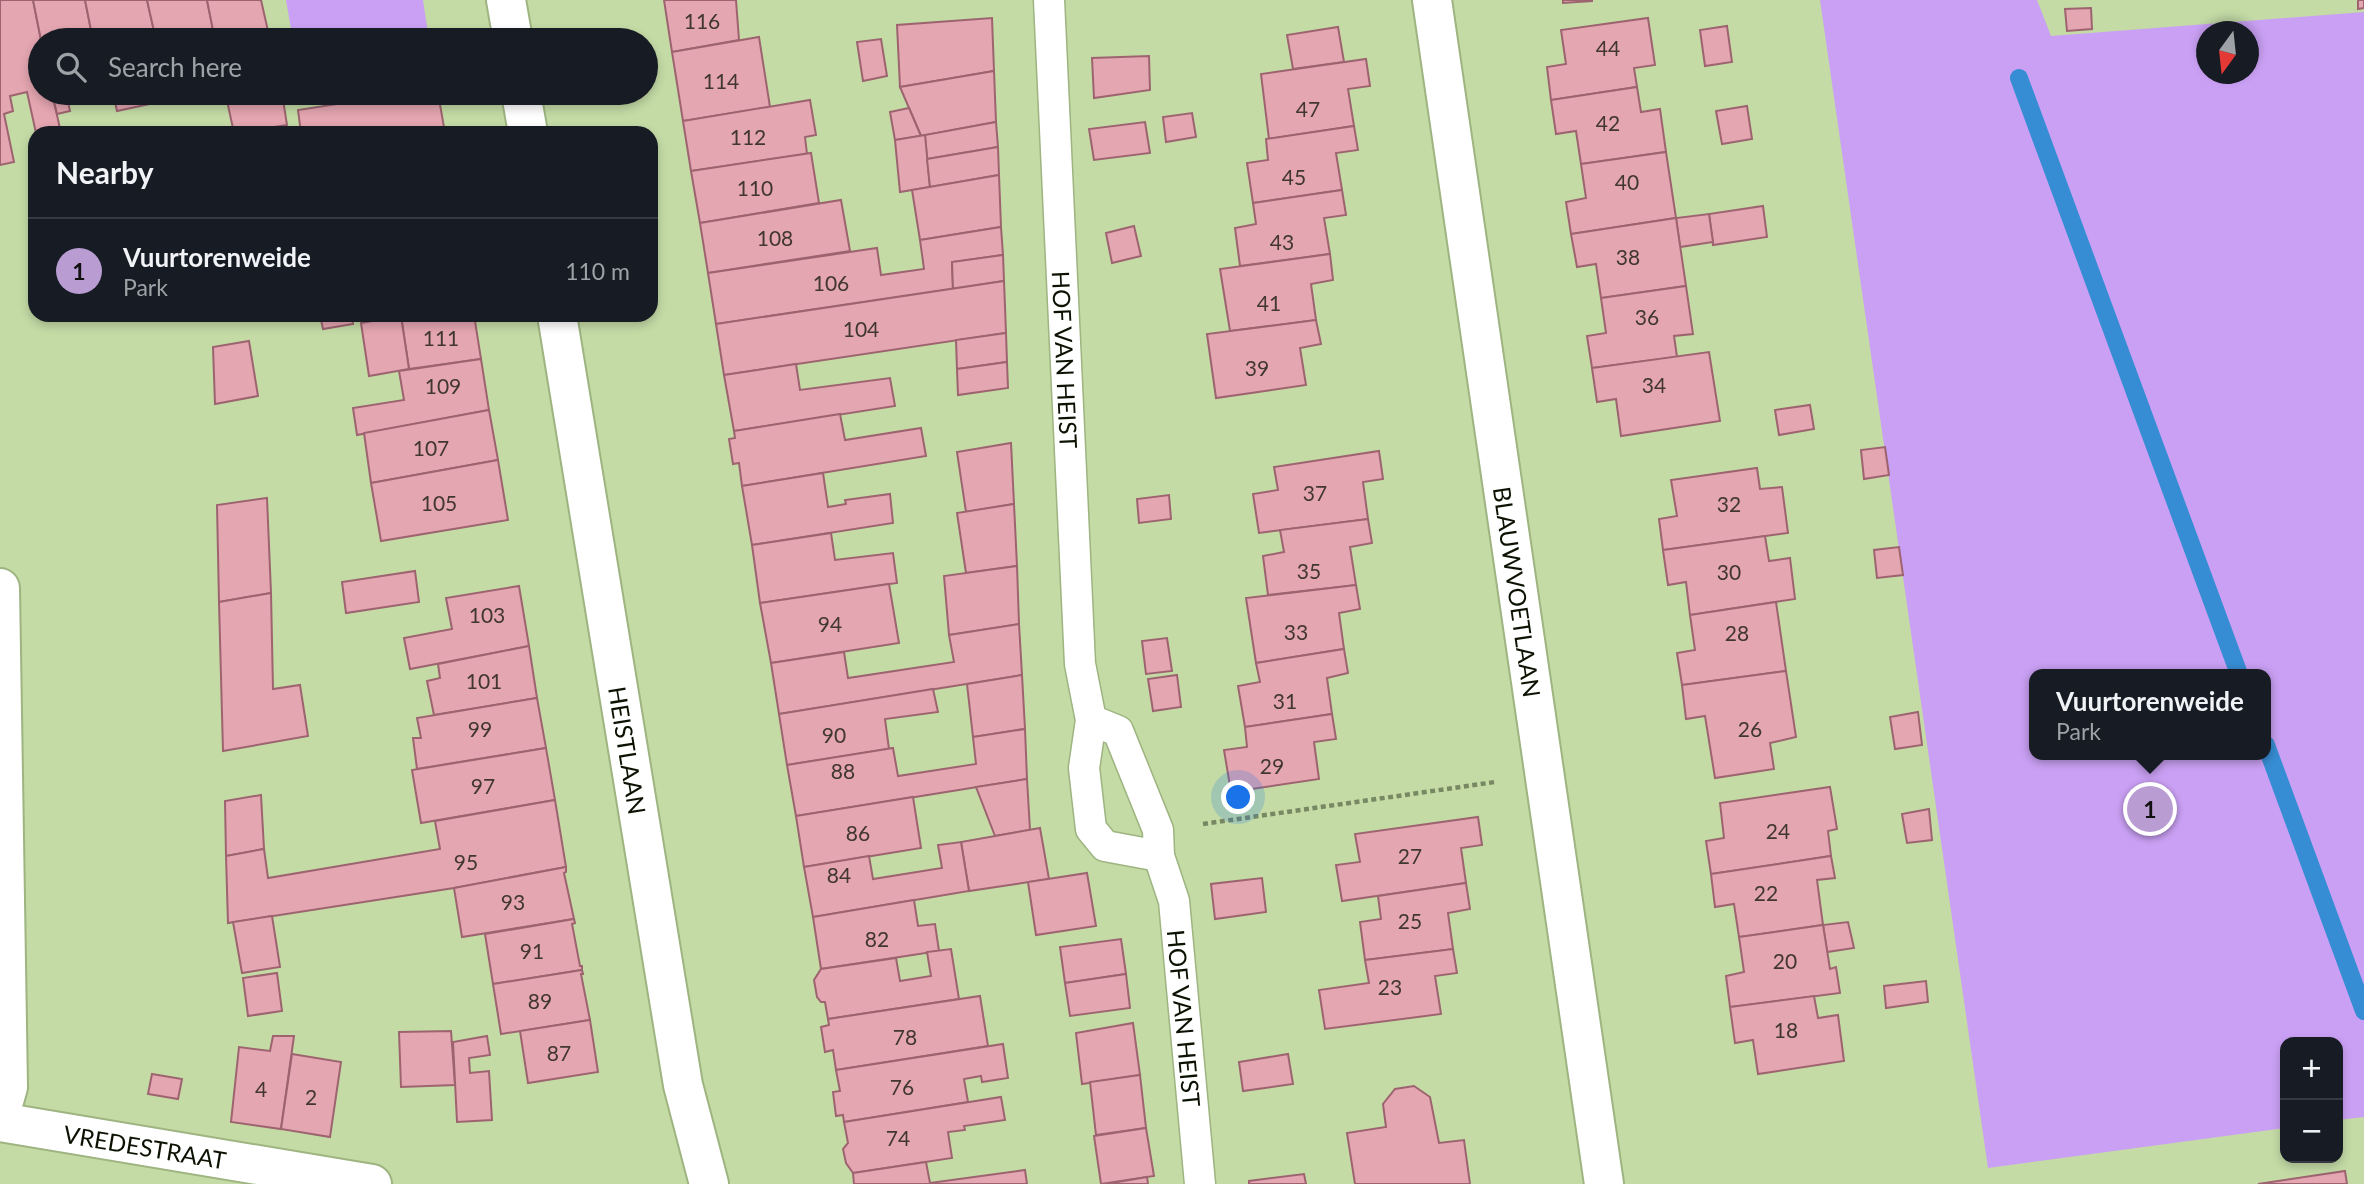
<!DOCTYPE html>
<meta charset="utf-8">
<style>
:root{--surface:#171b24;--page:#242831;--text:#f1f3f6;--muted:#9ea1a6;--line:#363941;--accent:#b89cd2}
body{margin:0;font-family:Lato,sans-serif;background:var(--page);color:var(--text)}
.controls{position:absolute;right:21px;bottom:21px;display:grid;overflow:hidden;border-radius:14px;box-shadow:0 4px 10px #0003}
.controls button{width:63px;height:63px;display:grid;place-items:center;padding:0;border:0;border-bottom:2px solid var(--line);background:var(--surface);color:var(--text);font:35px sans-serif}
.compass{position:absolute;left:2196px;top:21px;width:63px;height:63px;border-radius:50%;background:var(--surface);box-shadow:0 4px 10px #0003;rotate:195deg}
.you{position:absolute;left:1239px;top:798px;width:24px;height:24px;margin:-18px;border:5px solid #fff;border-radius:50%;background:#1a73e8;box-shadow:0 0 0 10px #1a73e833}
.badge{display:grid;place-items:center;width:46px;height:46px;border-radius:50%;background:var(--accent);color:#111;font-size:23px;font-weight:700}
.pin{position:absolute;translate:-50% -50%;border:4px solid #fff;box-shadow:0 2px 7px #0006}
.popup{position:absolute;left:2029px;top:669px;width:242px;height:91px;box-sizing:border-box;display:grid;place-content:center;border-radius:14px;background:var(--surface);filter:drop-shadow(0 2px 5px #0005);font-size:23px;white-space:nowrap;color:var(--muted)}
.popup b{font-size:26px;color:var(--text)}
.popup::after{content:'';position:absolute;left:50%;top:100%;margin-left:-14px;border:14px solid transparent;border-top-color:var(--surface)}
.list{margin:0;padding:0;list-style:none}
h2{display:flex;justify-content:space-between;align-items:center;height:91px;margin:0;padding:0 28px;font-size:30px}
h2 small{font-size:23px;font-weight:400;color:var(--muted)}
.list li{display:grid;grid-template-columns:46px 1fr auto;gap:21px;align-items:center;box-sizing:border-box;height:105px;padding:0 28px;border-top:2px solid var(--line)}
.list b{display:block;font-size:26px;white-space:nowrap}
.list p{margin:0;font-size:23px;white-space:nowrap;color:var(--muted)}
.list em{font-size:23px;font-style:normal;color:var(--muted)}
.icon{flex:none;width:38px;height:38px;fill:none;stroke:currentColor;stroke-width:2;stroke-linecap:round;stroke-linejoin:round}
.map{position:relative;flex:none;width:2364px;height:1184px;overflow:hidden}
.search{position:absolute;background:var(--surface);box-shadow:0 4px 10px #0003;left:28px;top:28px;width:630px;height:77px;display:flex;align-items:center;gap:18px;box-sizing:border-box;padding:0 24px;border-radius:38px;color:var(--muted);font-size:26px}
.panel{position:absolute;background:var(--surface);box-shadow:0 4px 10px #0003;left:28px;top:126px;width:630px;height:196px;border-radius:21px}
.map>svg:first-child{display:block}
</style>
<div class="map">
<svg width="2364" height="1184" viewBox="0 0 2364 1184">
<rect width="100%" height="100%" fill="#c4dba6"/>
<g fill="#caa0f4" fill-rule="evenodd">
<polygon points="286,0 423,0 429,40 293,40"/>
<path d="M1820,0H2037L2051,36L2364,12V1117L2338,1120V1042H2285V1128L1988,1168ZM2206,32H2248V74H2206ZM2035,674H2266V755H2035Z"/>
</g>
<g fill="none" stroke-linecap="round" stroke-linejoin="round">
<g stroke="#378dd3" stroke-width="18">
<polyline points="2019,78 2239,674"/>
<polyline points="2266,745 2364,1011"/>
</g>
</g>
<g fill="#e4a6b1" stroke="#9d6470" stroke-width="2">
<polygon points="0,0 33,0 41,40 40,93 52,93 61,133 36,133 27,92 10,96 13,111 4,114 14,162 0,165"/>
<polygon points="33,0 85,0 93,40 41,40"/>
<polygon points="85,0 147,0 156,40 93,40"/>
<polygon points="147,0 207,0 215,40 156,40"/>
<polygon points="207,0 261,0 268,31 244,36 245,40 215,40"/>
<polygon points="664,0 736,0 739,40 672,52"/>
<polygon points="1563,0 1592,0 1592,1 1563,3"/>
<polygon points="2358,0 2364,0 2364,8 2358,9"/>
<polygon points="2091,8 2092,29 2067,31 2065,9"/>
<polygon points="992,18 994,71 900,87 897,25"/>
<polygon points="1648,18 1655,65 1634,68 1637,87 1551,100 1547,67 1566,64 1561,30"/>
<polygon points="1727,26 1732,62 1705,66 1700,30"/>
<polygon points="1338,27 1344,62 1293,69 1287,35"/>
<polygon points="759,37 770,107 683,121 672,52"/>
<polygon points="881,39 887,76 863,81 857,42"/>
<polygon points="1149,56 1150,90 1094,98 1092,58"/>
<polygon points="1366,59 1370,86 1348,89 1354,126 1269,139 1261,74"/>
<polygon points="994,71 996,122 921,136 900,87"/>
<polygon points="1637,87 1641,112 1660,109 1666,152 1581,164 1576,131 1556,134 1551,100"/>
<polygon points="52,93 66,93 70,111 57,114"/>
<polygon points="113,93 157,93 159,102 117,111"/>
<polygon points="244,93 282,93 287,125 234,133 226,96"/>
<polygon points="408,93 438,93 445,133 301,133 298,110"/>
<polygon points="810,100 816,135 805,137 807,154 691,171 683,121"/>
<polygon points="1747,106 1752,139 1722,144 1716,111"/>
<polygon points="909,108 921,136 895,140 890,112"/>
<polygon points="1192,113 1196,137 1166,142 1163,117"/>
<polygon points="996,122 998,147 927,159 925,135"/>
<polygon points="1145,122 1150,153 1094,160 1089,129"/>
<polygon points="1354,126 1358,150 1336,153 1342,190 1253,203 1247,163 1268,160 1266,139"/>
<polygon points="925,135 930,187 900,192 895,140"/>
<polygon points="998,147 999,175 930,187 927,159"/>
<polygon points="1666,152 1676,218 1571,234 1566,202 1586,198 1581,164"/>
<polygon points="811,153 819,203 700,223 691,171"/>
<polygon points="999,175 1001,227 920,240 912,190"/>
<polygon points="1342,190 1346,215 1324,218 1330,254 1240,266 1235,228 1256,224 1253,203"/>
<polygon points="841,200 850,251 708,273 700,223"/>
<polygon points="1763,206 1767,237 1713,245 1709,214"/>
<polygon points="1709,214 1713,242 1680,247 1676,218"/>
<polygon points="1676,218 1686,286 1601,298 1596,264 1577,267 1571,234"/>
<polygon points="1134,226 1141,256 1112,263 1106,233"/>
<polygon points="1001,227 1003,255 952,262 953,289 716,324 708,273 877,248 881,275 924,269 920,240"/>
<polygon points="1330,254 1333,280 1311,284 1316,320 1230,331 1220,269"/>
<polygon points="1003,255 1004,281 953,289 952,262"/>
<polygon points="1004,281 1006,333 724,375 716,324"/>
<polygon points="1686,286 1693,334 1674,336 1677,357 1592,368 1587,336 1606,333 1601,298"/>
<polygon points="320,315 352,315 353,324 323,329"/>
<polygon points="474,315 481,359 409,369 401,316"/>
<polygon points="401,316 409,369 369,376 361,323"/>
<polygon points="1316,320 1321,344 1300,348 1306,385 1216,398 1207,334"/>
<polygon points="1006,333 1007,362 957,369 956,340"/>
<polygon points="249,341 258,396 215,404 213,347"/>
<polygon points="1709,352 1720,421 1621,436 1616,399 1597,402 1592,368"/>
<polygon points="481,359 489,410 357,435 353,408 404,400 399,371"/>
<polygon points="1007,362 1008,388 958,395 957,369"/>
<polygon points="796,364 800,390 890,378 895,406 734,431 724,375"/>
<polygon points="1810,405 1814,429 1779,435 1775,410"/>
<polygon points="489,410 498,460 371,483 364,433"/>
<polygon points="840,414 845,440 921,428 926,456 742,486 739,463 733,464 729,439 735,438 734,431"/>
<polygon points="1011,443 1014,504 966,512 957,452"/>
<polygon points="1885,447 1889,475 1864,479 1861,450"/>
<polygon points="1379,451 1383,479 1363,482 1368,519 1259,533 1253,494 1278,490 1274,467"/>
<polygon points="498,460 508,520 381,541 371,483"/>
<polygon points="1757,468 1760,489 1782,487 1788,533 1663,550 1659,519 1677,516 1671,480"/>
<polygon points="823,473 828,507 846,504 845,500 890,494 893,523 752,545 742,486"/>
<polygon points="1169,495 1171,519 1139,523 1137,499"/>
<polygon points="267,498 271,593 219,602 217,505"/>
<polygon points="1014,504 1017,566 966,573 957,513"/>
<polygon points="1368,519 1372,543 1350,547 1356,585 1268,595 1263,556 1284,552 1280,530"/>
<polygon points="831,533 835,560 893,553 897,583 760,603 752,545"/>
<polygon points="1765,536 1769,561 1790,558 1795,599 1690,615 1686,582 1668,585 1663,550"/>
<polygon points="1899,547 1903,575 1877,578 1874,550"/>
<polygon points="1017,566 1019,624 949,635 944,576"/>
<polygon points="415,571 419,602 346,613 342,582"/>
<polygon points="889,584 899,643 771,663 760,603"/>
<polygon points="1356,585 1360,609 1339,613 1344,649 1256,663 1246,598"/>
<polygon points="519,586 529,646 410,669 404,638 452,629 446,598"/>
<polygon points="271,593 273,689 300,685 308,736 223,751 219,602"/>
<polygon points="1776,602 1786,671 1682,685 1677,653 1695,650 1690,615"/>
<polygon points="1019,624 1022,675 779,714 771,663 844,652 848,678 954,662 949,635"/>
<polygon points="1167,638 1172,671 1146,674 1142,641"/>
<polygon points="529,646 537,698 434,715 427,681 440,678 438,664"/>
<polygon points="1344,649 1348,673 1327,678 1332,714 1245,727 1238,686 1260,682 1256,663"/>
<polygon points="1786,671 1796,737 1770,743 1774,769 1715,778 1705,716 1686,719 1682,685"/>
<polygon points="1022,675 1025,729 973,737 967,684"/>
<polygon points="1177,675 1181,707 1153,711 1148,679"/>
<polygon points="933,689 938,712 885,719 889,749 787,765 779,714"/>
<polygon points="537,698 546,748 417,769 413,738 421,738 417,718"/>
<polygon points="1918,712 1922,745 1895,749 1890,717"/>
<polygon points="1332,714 1336,739 1314,742 1319,779 1231,792 1224,750 1247,747 1245,727"/>
<polygon points="1025,729 1027,779 796,816 787,765 893,748 898,776 976,764 973,737"/>
<polygon points="546,748 555,800 421,823 412,770"/>
<polygon points="1027,779 1030,830 995,836 976,787"/>
<polygon points="1830,787 1837,829 1828,831 1831,856 1711,874 1706,841 1724,838 1720,803"/>
<polygon points="261,795 264,849 226,856 225,801"/>
<polygon points="913,797 921,848 804,867 796,816"/>
<polygon points="555,800 566,867 454,888 228,923 226,856 264,849 268,878 440,849 435,821"/>
<polygon points="1929,809 1932,840 1907,843 1902,814"/>
<polygon points="1478,817 1482,845 1461,848 1466,883 1342,901 1336,865 1360,862 1355,834"/>
<polygon points="1040,828 1049,879 969,891 961,842"/>
<polygon points="961,842 969,891 813,917 804,867 869,856 873,879 942,868 938,845"/>
<polygon points="1831,856 1835,878 1817,880 1823,925 1739,937 1734,904 1715,907 1711,874"/>
<polygon points="566,867 566,872 564,873 574,919 462,937 454,888"/>
<polygon points="1087,873 1096,926 1036,935 1028,882"/>
<polygon points="1262,878 1266,912 1215,919 1211,884"/>
<polygon points="1466,883 1470,909 1448,913 1453,949 1365,960 1360,922 1381,919 1378,896"/>
<polygon points="914,900 918,926 935,924 939,951 821,969 813,917"/>
<polygon points="272,916 280,967 242,973 233,922"/>
<polygon points="574,919 575,923 572,924 580,966 582,966 582,970 493,984 485,934"/>
<polygon points="1848,922 1854,948 1827,952 1823,925"/>
<polygon points="1823,925 1830,969 1836,967 1840,993 1730,1007 1726,976 1744,972 1739,937"/>
<polygon points="1121,939 1126,974 1065,983 1060,947"/>
<polygon points="951,949 959,999 828,1019 825,1002 821,1002 817,997 814,980 821,969 896,958 900,981 931,976 927,952"/>
<polygon points="1453,949 1457,973 1435,976 1441,1014 1325,1029 1319,990 1369,983 1365,960"/>
<polygon points="582,970 583,974 581,974 590,1020 501,1034 493,984"/>
<polygon points="277,973 282,1011 248,1016 243,978"/>
<polygon points="1126,974 1130,1008 1070,1016 1065,983"/>
<polygon points="1926,981 1928,1002 1886,1008 1884,986"/>
<polygon points="980,996 988,1046 836,1070 833,1050 825,1052 821,1027 829,1025 828,1019"/>
<polygon points="1814,996 1818,1018 1838,1015 1844,1061 1758,1074 1753,1040 1735,1043 1730,1007"/>
<polygon points="590,1020 598,1072 528,1083 520,1031"/>
<polygon points="1133,1023 1140,1075 1082,1084 1076,1033"/>
<polygon points="451,1031 455,1085 401,1087 399,1032"/>
<polygon points="273,1036 294,1036 281,1129 231,1122 239,1047 270,1051"/>
<polygon points="487,1036 490,1055 469,1058 470,1073 489,1071 492,1120 457,1122 453,1042"/>
<polygon points="1003,1044 1008,1078 982,1082 981,1076 964,1079 968,1102 844,1122 843,1115 836,1116 833,1092 840,1091 836,1070"/>
<polygon points="292,1054 341,1062 330,1137 281,1129"/>
<polygon points="1288,1054 1293,1084 1243,1091 1239,1062"/>
<polygon points="152,1074 182,1079 178,1099 148,1094"/>
<polygon points="1140,1075 1146,1128 1096,1135 1090,1082"/>
<polygon points="1414,1086 1430,1097 1439,1143 1464,1140 1470,1184 1355,1184 1347,1133 1386,1127 1383,1104 1395,1089"/>
<polygon points="1001,1097 1005,1120 964,1126 965,1130 948,1132 952,1158 853,1173 846,1163 843,1149 848,1143 844,1122"/>
<polygon points="1146,1128 1154,1176 1101,1184 1094,1136"/>
<polygon points="926,1162 930,1183 1025,1170 1027,1184 854,1184 853,1173"/>
<polygon points="2345,1171 2347,1184 2258,1184"/>
<polygon points="1304,1174 1306,1184 1249,1184 1249,1181"/>
<polygon points="1147,1177 1148,1184 1106,1184"/>
</g>
<g fill="none" stroke-linecap="round" stroke-linejoin="round">
<defs>
<g id="service">
<path id="s1" d="M1049,0L1080,664L1091,720L1084,768L1091,829L1105,846L1159,856"/>
<path id="s2" d="M1091,720L1118,731L1158,830L1159,856L1174,901L1200,1184"/>
</g>
<g id="minor">
<path id="s3" d="M1432,0L1604,1184"/>
<polyline points="0,588 8,1087 0,1115"/>
<path id="s4" d="M0,1122L372,1184"/>
</g>
<g id="secondary">
<polyline points="506,0 513,40"/>
<polyline points="521,93 528,133"/>
<path id="s5" d="M557,315L683,1085L709,1184"/>
</g>
</defs>
<use href="#service" stroke="#9eb481" stroke-width="33"/>
<use href="#minor" stroke="#9eb481" stroke-width="42"/>
<use href="#secondary" stroke="#9eb481" stroke-width="42"/>
<polyline stroke="#788862" stroke-width="4.5" stroke-dasharray="5 3.5" stroke-linecap="butt" points="1203,824 1495,782"/>
<use href="#service" stroke="#fff" stroke-width="30"/>
<use href="#minor" stroke="#fff" stroke-width="38"/>
<use href="#secondary" stroke="#fff" stroke-width="38"/>
</g>
<g text-anchor="middle" dominant-baseline="central" stroke-width="6" stroke-linejoin="round" paint-order="stroke">
<g font-size="21" fill="#41372e">
<text x="702" y="20">116</text>
<text x="1608" y="47">44</text>
<text x="721" y="80">114</text>
<text x="1308" y="108">47</text>
<text x="1608" y="122">42</text>
<text x="748" y="136">112</text>
<text x="1294" y="176">45</text>
<text x="1627" y="181">40</text>
<text x="755" y="187">110</text>
<text x="775" y="237">108</text>
<text x="1282" y="241">43</text>
<text x="1628" y="256">38</text>
<text x="831" y="282">106</text>
<text x="1269" y="302">41</text>
<text x="1647" y="316">36</text>
<text x="861" y="328">104</text>
<text x="441" y="337">111</text>
<text x="1257" y="367">39</text>
<text x="1654" y="384">34</text>
<text x="443" y="385">109</text>
<text x="431" y="447">107</text>
<text x="1315" y="492">37</text>
<text x="439" y="502">105</text>
<text x="1729" y="503">32</text>
<text x="1309" y="570">35</text>
<text x="1729" y="571">30</text>
<text x="487" y="614">103</text>
<text x="830" y="623">94</text>
<text x="1296" y="631">33</text>
<text x="1737" y="632">28</text>
<text x="484" y="680">101</text>
<text x="1285" y="700">31</text>
<text x="480" y="728">99</text>
<text x="1750" y="728">26</text>
<text x="834" y="734">90</text>
<text x="1272" y="765">29</text>
<text x="843" y="770">88</text>
<text x="483" y="785">97</text>
<text x="1778" y="830">24</text>
<text x="858" y="832">86</text>
<text x="1410" y="855">27</text>
<text x="466" y="861">95</text>
<text x="839" y="874">84</text>
<text x="1766" y="892">22</text>
<text x="513" y="901">93</text>
<text x="1410" y="920">25</text>
<text x="877" y="938">82</text>
<text x="532" y="950">91</text>
<text x="1785" y="960">20</text>
<text x="1390" y="986">23</text>
<text x="540" y="1000">89</text>
<text x="1786" y="1029">18</text>
<text x="905" y="1036">78</text>
<text x="559" y="1052">87</text>
<text x="902" y="1086">76</text>
<text x="261" y="1088">4</text>
<text x="311" y="1096">2</text>
<text x="898" y="1137">74</text>
</g>
<g font-size="24" fill="#0b1202" stroke="#ecf8dd">
<text stroke="none"><textPath href="#s1" startOffset="360">HOF VAN HEIST</textPath></text>
<text stroke="none"><textPath href="#s3" startOffset="598">BLAUWVOETLAAN</textPath></text>
<text stroke="none"><textPath href="#s5" startOffset="441">HEISTLAAN</textPath></text>
<text stroke="none"><textPath href="#s2" startOffset="327">HOF VAN HEIST</textPath></text>
<text stroke="none"><textPath href="#s4" startOffset="147">VREDESTRAAT</textPath></text>
</g>
</g>
</svg>
<div class="controls">
<button>+</button>
<button>−</button>
</div>
<svg class="compass" viewBox="-18 -18 36 36"><path d="M0-13l5 13h-10z" fill="#e53935"/><path d="M0 13l5-13h-10z" fill="#9ea1a6"/></svg>
<div class="you"></div>
<div class="pin badge" style="left:2150px;top:809px">1</div>
<div class="popup"><b>Vuurtorenweide</b>Park</div>
<div class="search"><svg class="icon" aria-label="search" viewBox="0 0 24 24"><circle cx="10" cy="10" r="6"/><path d="M15 15l6 6"/></svg>Search here</div>
<section class="panel">
<h2>Nearby<small></small></h2>
<ul class="list">
<li><span class="badge">1</span><div><b>Vuurtorenweide</b><p>Park</p></div><em>110 m</em></li>
</ul>
</section>
</div>
